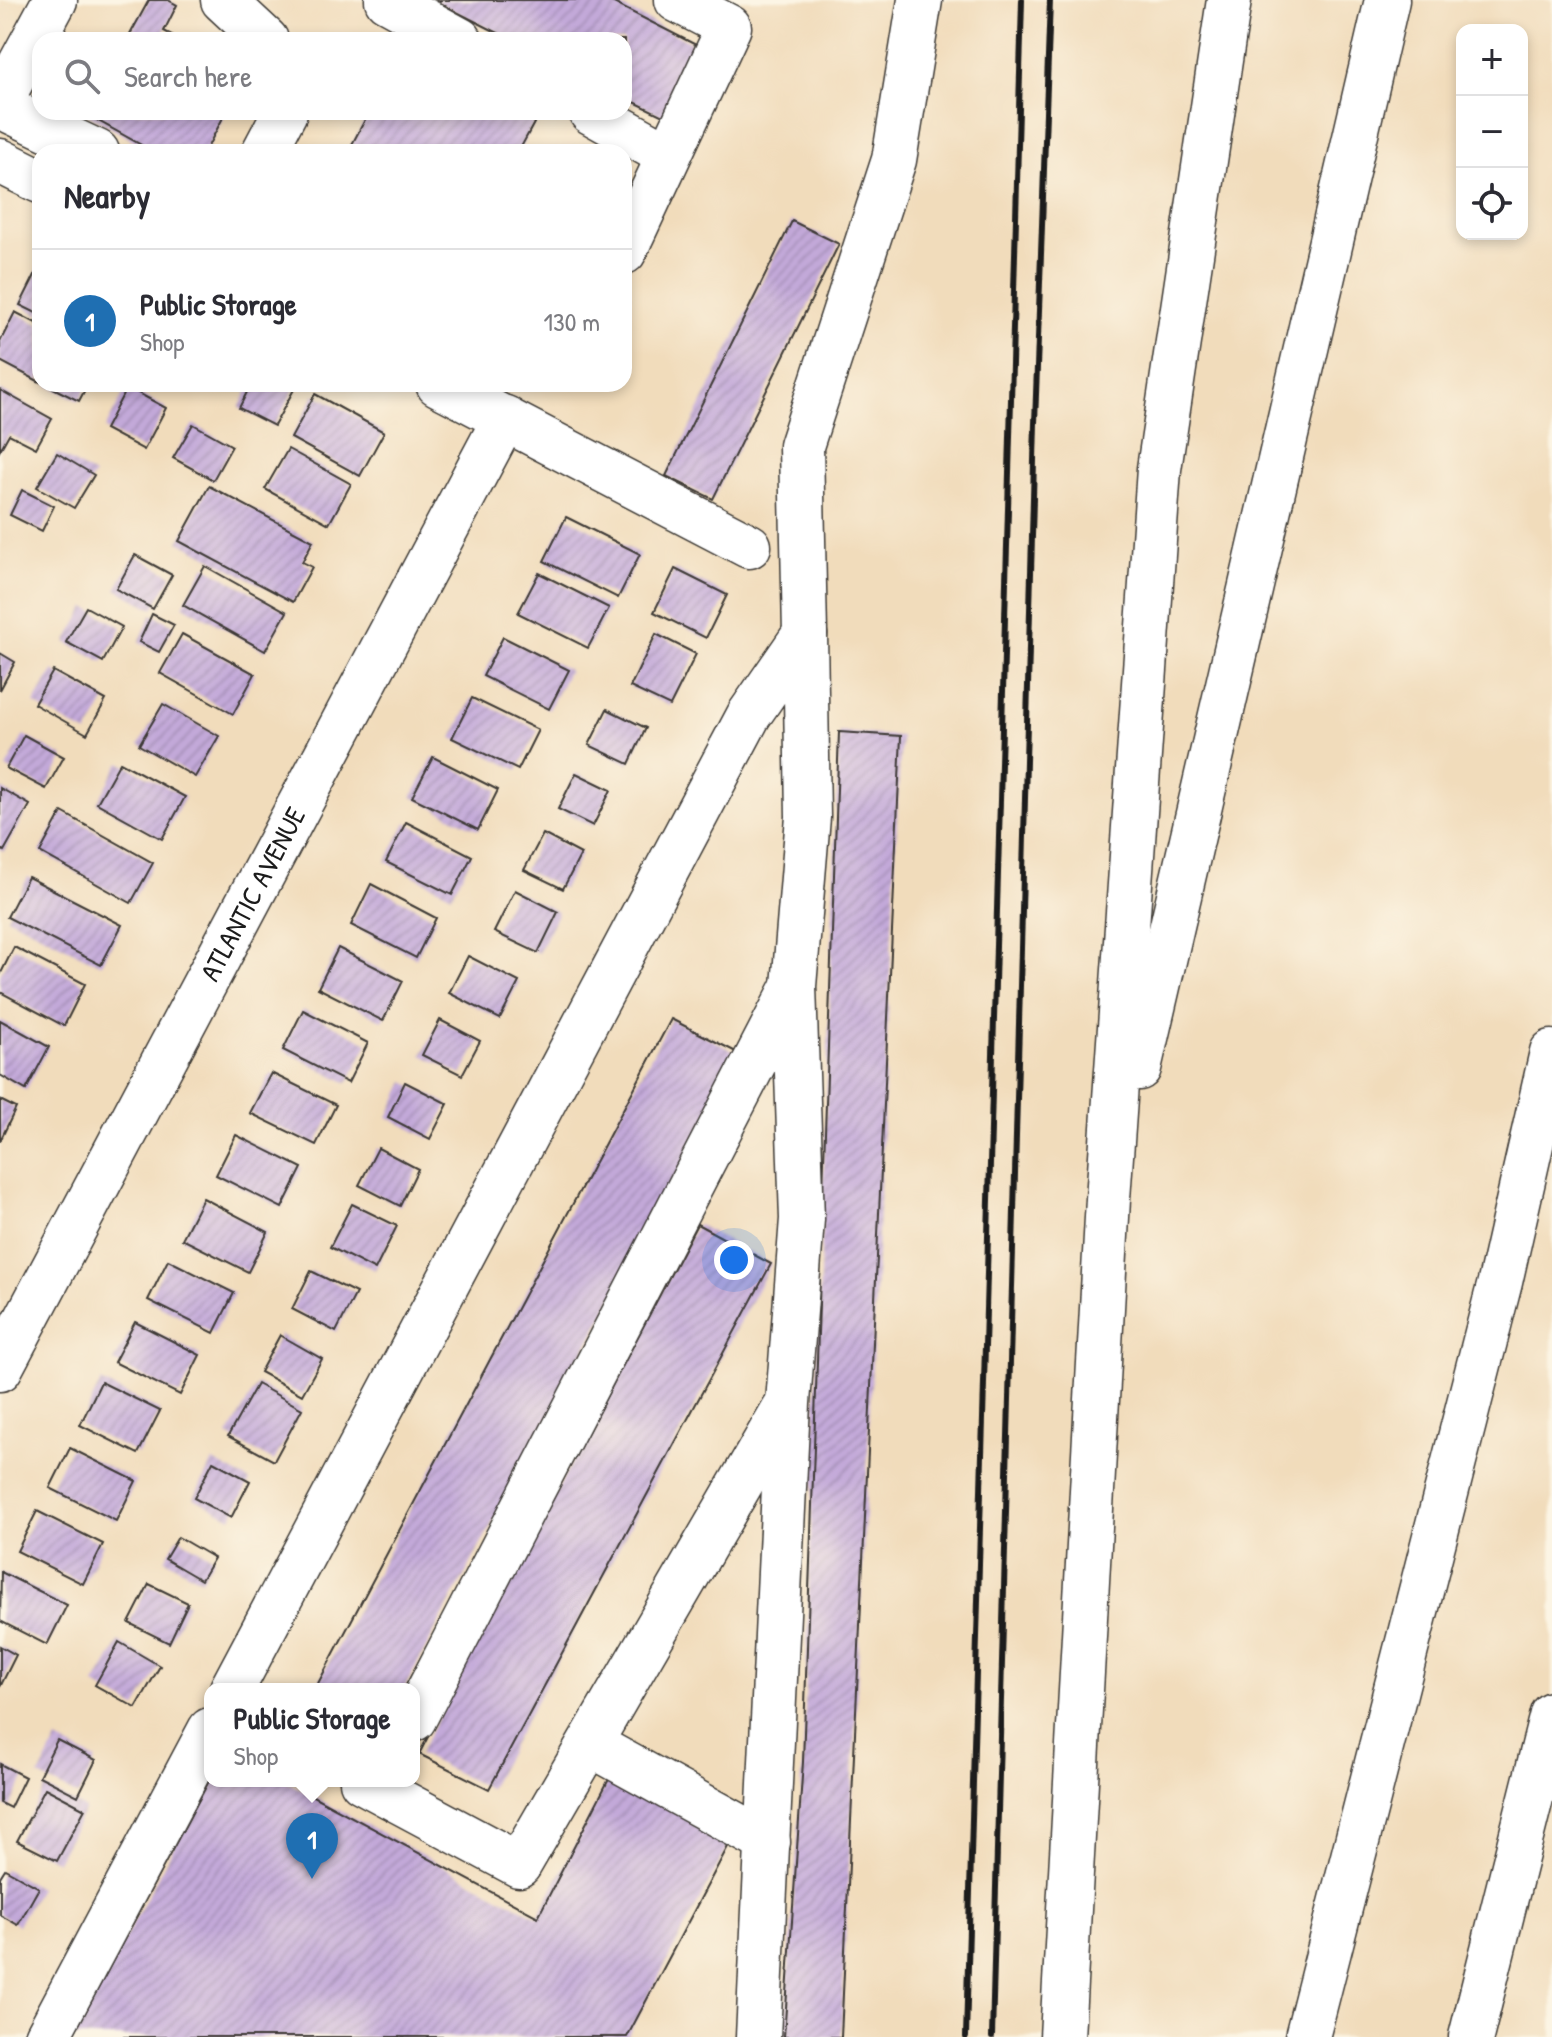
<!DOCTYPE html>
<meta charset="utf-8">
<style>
:root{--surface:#fff;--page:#f7f7f7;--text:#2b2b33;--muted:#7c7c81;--line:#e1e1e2;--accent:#1f6fb2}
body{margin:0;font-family:"Patrick Hand",sans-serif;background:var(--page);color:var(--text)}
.controls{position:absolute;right:24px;top:24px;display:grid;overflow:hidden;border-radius:16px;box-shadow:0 4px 12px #0003}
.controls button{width:72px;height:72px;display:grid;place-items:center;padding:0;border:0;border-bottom:2px solid var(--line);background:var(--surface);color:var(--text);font:40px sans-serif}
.you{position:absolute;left:734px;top:1260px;width:28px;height:28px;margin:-20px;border:6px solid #fff;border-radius:50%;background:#1a73e8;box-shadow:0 0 0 12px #1a73e833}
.badge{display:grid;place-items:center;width:52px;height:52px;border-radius:50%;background:var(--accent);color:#fff;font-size:26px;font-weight:700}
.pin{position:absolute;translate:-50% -66px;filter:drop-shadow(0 2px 4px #0008)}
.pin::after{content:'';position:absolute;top:42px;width:28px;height:24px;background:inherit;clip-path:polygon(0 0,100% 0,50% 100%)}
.popup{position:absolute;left:204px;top:1683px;width:216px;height:104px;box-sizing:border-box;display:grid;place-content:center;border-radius:16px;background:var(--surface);filter:drop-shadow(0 2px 6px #0005);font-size:26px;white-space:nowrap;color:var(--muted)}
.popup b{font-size:30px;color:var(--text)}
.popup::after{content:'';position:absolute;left:50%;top:100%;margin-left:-16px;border:16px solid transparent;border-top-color:var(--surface)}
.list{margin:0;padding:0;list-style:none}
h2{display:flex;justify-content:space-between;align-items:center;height:104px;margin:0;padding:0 32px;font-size:34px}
h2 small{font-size:26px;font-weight:400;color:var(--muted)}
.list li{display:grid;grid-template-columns:52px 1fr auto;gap:24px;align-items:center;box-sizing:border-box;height:144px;padding:0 32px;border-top:2px solid var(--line)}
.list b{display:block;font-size:30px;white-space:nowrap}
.list p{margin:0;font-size:26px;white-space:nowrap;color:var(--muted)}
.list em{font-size:26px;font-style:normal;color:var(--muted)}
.icon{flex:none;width:44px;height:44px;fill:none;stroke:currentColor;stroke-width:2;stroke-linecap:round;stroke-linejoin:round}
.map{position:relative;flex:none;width:1552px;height:2037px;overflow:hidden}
.search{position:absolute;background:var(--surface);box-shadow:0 4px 12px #0003;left:32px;top:32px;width:600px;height:88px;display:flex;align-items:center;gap:20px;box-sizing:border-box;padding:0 28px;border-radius:24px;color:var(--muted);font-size:30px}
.panel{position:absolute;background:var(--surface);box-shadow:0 4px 12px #0003;left:32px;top:144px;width:600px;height:248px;border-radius:24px}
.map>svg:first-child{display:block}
</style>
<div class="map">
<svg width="1552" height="2037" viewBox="0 0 1552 2037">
<defs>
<pattern id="building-hatch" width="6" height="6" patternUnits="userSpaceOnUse" patternTransform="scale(2)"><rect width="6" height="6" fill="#c3a9d9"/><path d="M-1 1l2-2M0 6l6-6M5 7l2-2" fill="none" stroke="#a791ba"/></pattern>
</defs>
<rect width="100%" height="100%" fill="#fcf5e5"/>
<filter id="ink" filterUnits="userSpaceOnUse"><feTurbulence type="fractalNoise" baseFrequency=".0125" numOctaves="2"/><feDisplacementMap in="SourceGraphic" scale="16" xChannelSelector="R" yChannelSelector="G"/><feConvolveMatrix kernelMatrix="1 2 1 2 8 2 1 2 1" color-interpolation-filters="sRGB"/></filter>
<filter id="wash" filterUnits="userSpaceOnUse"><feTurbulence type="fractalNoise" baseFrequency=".006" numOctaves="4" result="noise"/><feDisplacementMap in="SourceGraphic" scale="32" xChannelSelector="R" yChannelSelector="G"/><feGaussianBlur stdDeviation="1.8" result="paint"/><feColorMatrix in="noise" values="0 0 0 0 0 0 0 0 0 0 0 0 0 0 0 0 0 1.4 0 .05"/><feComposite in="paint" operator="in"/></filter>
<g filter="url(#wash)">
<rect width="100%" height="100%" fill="#f1dcbb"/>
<g id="blocks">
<g fill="url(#building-hatch)">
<polygon points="149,0 168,0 177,5 164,31 181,40 127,40"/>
<polygon points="433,0 608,0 698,46 663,116 624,97 624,40 512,40"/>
<polygon points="87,112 226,112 205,152 154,152 86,114"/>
<polygon points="369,112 540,112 521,147 531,152 348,152"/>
<polygon points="792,221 839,244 713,499 666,476"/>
<polygon points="40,265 40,315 20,305"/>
<polygon points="15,312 40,325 40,382 0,361 0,342"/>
<polygon points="45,384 88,384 79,401"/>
<polygon points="251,384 297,384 274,426 239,408"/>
<polygon points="127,387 166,408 144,450 105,429"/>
<polygon points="0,390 52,419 36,448 9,434 0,450"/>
<polygon points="315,394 384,432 360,476 291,438"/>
<polygon points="193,424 232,446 213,480 173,458"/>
<polygon points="288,449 351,484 329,524 265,489"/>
<polygon points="57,453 94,475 74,508 37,487"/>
<polygon points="209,486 313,541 302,562 312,567 293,602 179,541"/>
<polygon points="22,490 54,506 42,531 10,515"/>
<polygon points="566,517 640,554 618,598 544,561"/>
<polygon points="135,555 172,575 153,609 116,589"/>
<polygon points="205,566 287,612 265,651 183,605"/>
<polygon points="675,569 727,595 706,638 654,612"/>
<polygon points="539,573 609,608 588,648 518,613"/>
<polygon points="86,607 122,627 103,662 66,642"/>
<polygon points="152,614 174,625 159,652 139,642"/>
<polygon points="182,634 255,674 233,714 160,673"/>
<polygon points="656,634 696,654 670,706 630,687"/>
<polygon points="503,637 569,670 549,709 483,676"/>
<polygon points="0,653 15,662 0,690"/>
<polygon points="53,671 106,700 87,734 34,704"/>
<polygon points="472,698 538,730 518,770 452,738"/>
<polygon points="163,704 219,736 195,777 139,745"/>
<polygon points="607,709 646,728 629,764 589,745"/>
<polygon points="839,732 901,736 841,2037 784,2037 803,1762"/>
<polygon points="24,735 64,757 46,789 6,768"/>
<polygon points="433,757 498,790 478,830 412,797"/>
<polygon points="120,762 185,797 162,839 97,803"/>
<polygon points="576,773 611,790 593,826 558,809"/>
<polygon points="0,788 30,805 4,851 0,849"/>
<polygon points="62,812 153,863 131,903 40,852"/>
<polygon points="406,822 472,856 452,895 386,862"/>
<polygon points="543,834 581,854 563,889 524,870"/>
<polygon points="28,877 122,925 101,965 7,917"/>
<polygon points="371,884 436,918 416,958 351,925"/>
<polygon points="515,890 558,912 538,953 494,932"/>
<polygon points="14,947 85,984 64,1026 0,992 0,975"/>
<polygon points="338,948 403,981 383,1021 318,988"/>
<polygon points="468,956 519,982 500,1019 449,993"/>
<polygon points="303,1010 368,1043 348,1083 283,1050"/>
<polygon points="671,1019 742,1055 404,1689 315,1689"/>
<polygon points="0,1020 49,1047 26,1090 0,1075"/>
<polygon points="440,1020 480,1041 462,1075 422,1055"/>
<polygon points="271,1073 336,1105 316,1145 250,1113"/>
<polygon points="405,1082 448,1104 430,1139 388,1117"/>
<polygon points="0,1100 16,1108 0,1141"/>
<polygon points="236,1135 302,1168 282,1208 216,1175"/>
<polygon points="378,1148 418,1169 400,1206 359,1185"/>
<polygon points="203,1198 268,1232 248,1272 182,1239"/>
<polygon points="352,1204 397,1226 375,1270 330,1247"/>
<polygon points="697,1224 771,1264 489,1789 419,1754"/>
<polygon points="168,1260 234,1293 214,1333 148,1300"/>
<polygon points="311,1271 356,1293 336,1332 292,1309"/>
<polygon points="135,1322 200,1355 180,1395 114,1362"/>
<polygon points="280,1335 322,1359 302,1395 260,1372"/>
<polygon points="101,1382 160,1411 138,1454 80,1425"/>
<polygon points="257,1384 302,1409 274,1461 228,1436"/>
<polygon points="70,1448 136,1481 116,1521 50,1488"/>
<polygon points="213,1461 250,1481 231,1518 194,1498"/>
<polygon points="37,1511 103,1544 83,1584 17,1551"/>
<polygon points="178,1537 214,1558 201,1580 165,1559"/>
<polygon points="1,1572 67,1605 47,1645 0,1621"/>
<polygon points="149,1584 188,1603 169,1643 129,1623"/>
<polygon points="119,1642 160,1666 136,1708 95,1685"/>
<polygon points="0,1646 16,1655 0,1687"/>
<polygon points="57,1740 96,1760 78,1796 39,1776"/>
<polygon points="0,1764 25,1777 10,1808 0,1803"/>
<polygon points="610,1777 731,1841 627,2037 72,2037 209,1781 285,1781 538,1917"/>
<polygon points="45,1788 85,1809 57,1861 17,1841"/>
<polygon points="5,1869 39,1888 18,1925 0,1915 0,1877"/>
</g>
</g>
</g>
<g filter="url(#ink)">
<use href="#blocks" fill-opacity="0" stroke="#3c3934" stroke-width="2"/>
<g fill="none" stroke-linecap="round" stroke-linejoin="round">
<defs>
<g id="minor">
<polyline points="223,0 266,40"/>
<polyline points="387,0 460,40"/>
<polyline points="0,102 55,0"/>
<polyline points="0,106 97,152"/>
<polyline points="591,112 668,155"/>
<polyline points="264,152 285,112"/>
<polyline points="0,161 40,181"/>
<polyline points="624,252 729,27 677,0"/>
<polyline points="438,384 749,546"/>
<polyline points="805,634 801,446 894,160 920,0"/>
<polyline points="1139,1068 1387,0"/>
<path id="s1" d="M0,1369L505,418"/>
<polyline points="232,1689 749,715 805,634 808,817 794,986 802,1219 788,1403 758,2037"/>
<polyline points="414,1719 792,990"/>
<polyline points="590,1744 768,1842"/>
<polyline points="362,1781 519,1865 784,1409"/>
<polyline points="47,2037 210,1730"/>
<polyline points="1062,2037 1108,1199 1159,469 1229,0"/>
<polyline points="1307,2037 1500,1282 1552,1052"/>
<polyline points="1471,2037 1552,1714"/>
</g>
</defs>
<use href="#minor" stroke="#3c3934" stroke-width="47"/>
<use href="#minor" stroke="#fff" stroke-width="44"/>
<g stroke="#1c1c1c" stroke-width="6">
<polyline points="966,2037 1022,0"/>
<polyline points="992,2037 1035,423 1050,0"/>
</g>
</g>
</g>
<g text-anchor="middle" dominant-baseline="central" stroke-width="8" stroke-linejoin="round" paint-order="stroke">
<g font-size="28" fill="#1c1c1c" stroke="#fcf5e5">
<text stroke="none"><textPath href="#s1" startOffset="538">ATLANTIC AVENUE</textPath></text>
</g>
</g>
</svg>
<div class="controls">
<button>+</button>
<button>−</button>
<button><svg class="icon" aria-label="locate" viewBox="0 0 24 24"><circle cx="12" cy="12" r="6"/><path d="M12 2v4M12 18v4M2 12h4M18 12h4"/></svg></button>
</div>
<div class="you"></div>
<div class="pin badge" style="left:312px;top:1879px">1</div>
<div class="popup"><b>Public Storage</b>Shop</div>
<div class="search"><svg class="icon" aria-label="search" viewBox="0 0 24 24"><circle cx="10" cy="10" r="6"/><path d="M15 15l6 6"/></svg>Search here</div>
<section class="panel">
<h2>Nearby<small></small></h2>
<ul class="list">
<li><span class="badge">1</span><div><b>Public Storage</b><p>Shop</p></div><em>130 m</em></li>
</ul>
</section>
</div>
